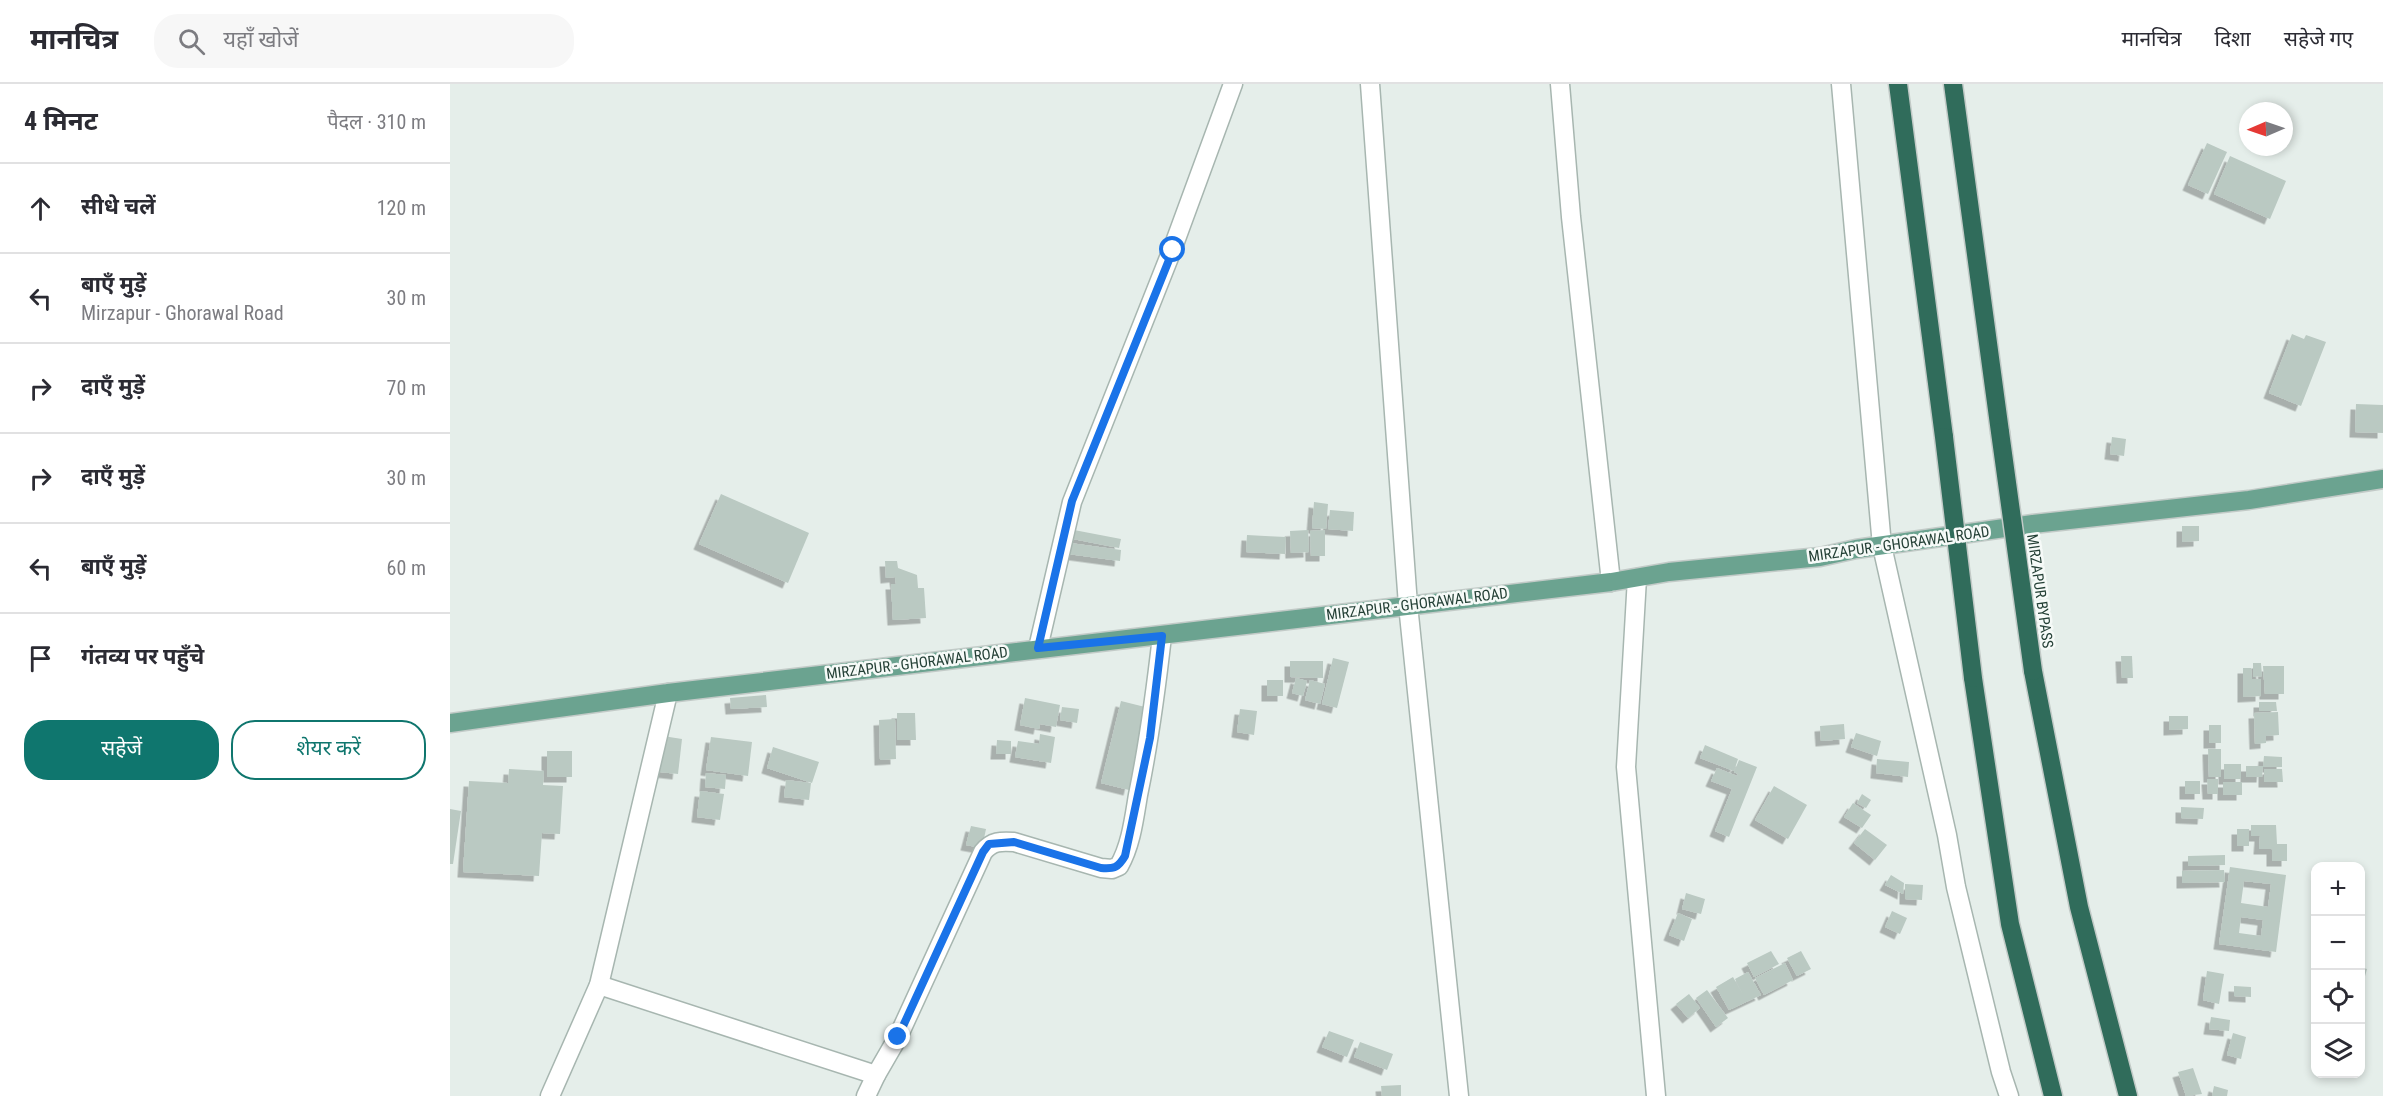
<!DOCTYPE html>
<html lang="hi">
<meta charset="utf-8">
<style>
:root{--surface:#fff;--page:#f7f7f7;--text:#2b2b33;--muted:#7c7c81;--line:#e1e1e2;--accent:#0f766e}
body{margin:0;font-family:"Roboto Condensed","Noto Sans Devanagari",sans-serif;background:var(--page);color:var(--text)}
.controls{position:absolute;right:18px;bottom:18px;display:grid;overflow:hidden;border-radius:12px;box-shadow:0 3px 9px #0003}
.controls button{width:54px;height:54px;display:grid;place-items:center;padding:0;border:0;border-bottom:2px solid var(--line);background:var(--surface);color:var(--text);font:30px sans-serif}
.compass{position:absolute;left:1789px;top:18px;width:54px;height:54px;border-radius:50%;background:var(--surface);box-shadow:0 3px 9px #0003;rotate:268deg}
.stop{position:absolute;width:18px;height:18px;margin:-14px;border:4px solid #1a73e8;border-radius:50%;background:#fff}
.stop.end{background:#1a73e8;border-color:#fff;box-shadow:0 2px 6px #0008}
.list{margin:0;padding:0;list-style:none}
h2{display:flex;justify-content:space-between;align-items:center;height:78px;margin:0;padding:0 24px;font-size:26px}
h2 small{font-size:20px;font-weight:400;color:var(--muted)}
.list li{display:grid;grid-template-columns:39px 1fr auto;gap:18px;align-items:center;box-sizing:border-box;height:90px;padding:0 24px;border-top:2px solid var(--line)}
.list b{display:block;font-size:22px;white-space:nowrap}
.list p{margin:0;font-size:20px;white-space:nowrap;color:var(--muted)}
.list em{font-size:20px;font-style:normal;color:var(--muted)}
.actions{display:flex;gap:12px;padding:18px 24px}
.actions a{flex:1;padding:14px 0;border:2px solid var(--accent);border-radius:24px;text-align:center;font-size:21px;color:var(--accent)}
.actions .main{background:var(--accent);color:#fff}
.icon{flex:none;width:33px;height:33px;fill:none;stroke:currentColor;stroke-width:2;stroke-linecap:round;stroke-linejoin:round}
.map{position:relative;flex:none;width:1933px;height:1012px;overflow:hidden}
header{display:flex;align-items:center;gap:36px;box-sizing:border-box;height:84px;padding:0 30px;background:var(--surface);border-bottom:2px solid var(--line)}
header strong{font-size:28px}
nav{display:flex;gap:33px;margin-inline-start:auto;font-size:21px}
.search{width:420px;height:54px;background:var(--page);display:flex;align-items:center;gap:15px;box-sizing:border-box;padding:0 21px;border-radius:24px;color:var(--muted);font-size:22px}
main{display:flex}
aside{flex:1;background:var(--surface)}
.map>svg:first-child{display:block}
</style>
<header>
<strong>मानचित्र</strong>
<div class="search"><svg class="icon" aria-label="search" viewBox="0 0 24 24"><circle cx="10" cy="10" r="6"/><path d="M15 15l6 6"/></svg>यहाँ खोजें</div>
<nav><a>मानचित्र</a><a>दिशा</a><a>सहेजे गए</a></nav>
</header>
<main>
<aside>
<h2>4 मिनट<small>पैदल · 310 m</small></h2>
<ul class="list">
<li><svg class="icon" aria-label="ahead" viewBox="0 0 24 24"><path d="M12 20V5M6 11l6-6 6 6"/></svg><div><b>सीधे चलें</b></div><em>120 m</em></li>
<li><svg class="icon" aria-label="left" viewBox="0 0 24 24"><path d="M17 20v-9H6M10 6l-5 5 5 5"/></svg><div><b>बाएँ मुड़ें</b><p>Mirzapur - Ghorawal Road</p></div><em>30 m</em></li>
<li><svg class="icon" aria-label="right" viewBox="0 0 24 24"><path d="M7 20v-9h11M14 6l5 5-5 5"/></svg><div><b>दाएँ मुड़ें</b></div><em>70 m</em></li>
<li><svg class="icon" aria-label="right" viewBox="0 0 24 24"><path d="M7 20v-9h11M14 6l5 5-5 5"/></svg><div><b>दाएँ मुड़ें</b></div><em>30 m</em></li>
<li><svg class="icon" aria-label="left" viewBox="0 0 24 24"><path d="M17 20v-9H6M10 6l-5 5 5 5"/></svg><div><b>बाएँ मुड़ें</b></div><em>60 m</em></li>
<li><svg class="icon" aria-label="arrive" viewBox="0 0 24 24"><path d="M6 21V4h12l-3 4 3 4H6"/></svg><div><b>गंतव्य पर पहुँचे</b></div></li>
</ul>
<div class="actions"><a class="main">सहेजें</a><a>शेयर करें</a></div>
</aside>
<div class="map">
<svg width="1933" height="1012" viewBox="0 0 1933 1012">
<defs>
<filter id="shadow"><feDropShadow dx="-5.5" dy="5.5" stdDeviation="0" flood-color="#0004"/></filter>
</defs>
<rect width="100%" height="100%" fill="#e5eeea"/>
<g fill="#bac9c2" fill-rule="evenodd" filter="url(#shadow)">
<polygon points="1757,59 1777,68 1758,110 1738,101"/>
<polygon points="1780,72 1836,97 1820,135 1764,110"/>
<polygon points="1842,250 1854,255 1856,251 1876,258 1851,322 1819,309"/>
<polygon points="1906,320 1933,321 1933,349 1905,348"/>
<polygon points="1662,353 1676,355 1674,372 1660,370"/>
<polygon points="271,410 359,449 338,499 249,460"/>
<polygon points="864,418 878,420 876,445 862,444"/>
<polygon points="880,426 904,428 903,447 878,445"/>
<polygon points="1732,442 1749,442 1749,457 1732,458"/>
<polygon points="624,446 671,455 669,464 623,455"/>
<polygon points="858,446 859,468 841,469 840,447"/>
<polygon points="875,446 875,472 861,472 860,447"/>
<polygon points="797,451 836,453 835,470 796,468"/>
<polygon points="620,459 671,466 670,477 618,470"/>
<polygon points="435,477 447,477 448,484 467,491 468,504 474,504 476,534 443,536 441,500 446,500 445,493 436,494"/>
<polygon points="1671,572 1682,572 1683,594 1672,594"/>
<polygon points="883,574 899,578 887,624 872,620"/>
<polygon points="840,577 873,577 873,594 840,593"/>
<polygon points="1803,579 1811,579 1812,592 1803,593"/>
<polygon points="1813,582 1834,582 1834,610 1815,610"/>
<polygon points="1793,584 1801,584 1802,595 1811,595 1811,612 1793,613"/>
<polygon points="846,594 857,597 853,612 842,609"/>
<rect x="817" y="596" width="16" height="16"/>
<polygon points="860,596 875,600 870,620 855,616"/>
<polygon points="316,611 317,623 281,625 280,614"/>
<polygon points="575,614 610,621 606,643 590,640 589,645 570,641"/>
<polygon points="671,617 699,624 679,706 651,699"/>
<polygon points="1809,618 1826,618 1827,627 1809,627"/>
<polygon points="612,623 629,625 627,639 610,636"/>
<polygon points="790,625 807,627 804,651 787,648"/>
<polygon points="1828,628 1829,651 1816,652 1816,659 1805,660 1804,629"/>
<polygon points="447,629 465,629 466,656 447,656"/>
<polygon points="1719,632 1738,632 1738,645 1719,646"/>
<polygon points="445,635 446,675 430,676 429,636"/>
<polygon points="1394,640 1395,655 1371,657 1370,642"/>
<rect x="1759" y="641" width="12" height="18"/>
<polygon points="1406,649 1431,657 1427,672 1401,663"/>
<polygon points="590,650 605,653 601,679 565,673 568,657 589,660"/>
<polygon points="213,652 232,655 228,690 210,688"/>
<polygon points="261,653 302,658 298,692 256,686"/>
<polygon points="547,656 561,657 561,670 546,670"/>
<polygon points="1255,661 1288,675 1284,687 1250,674"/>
<polygon points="323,663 369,678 362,699 317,684"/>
<polygon points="1758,665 1771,665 1771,693 1759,693"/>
<rect x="97" y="667" width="25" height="26"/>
<polygon points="1814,672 1832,673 1832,683 1813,683"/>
<polygon points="1427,675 1459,678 1458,693 1426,689"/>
<polygon points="1289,676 1307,683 1279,753 1265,747 1282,705 1261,697 1267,684 1287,692 1288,690 1284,688"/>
<rect x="1774" y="680" width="17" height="15"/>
<polygon points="1796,682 1813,682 1812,693 1796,693"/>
<polygon points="59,685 94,687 93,701 113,702 110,750 92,749 89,792 13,788 19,697 58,699"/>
<polygon points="1814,685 1832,685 1833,698 1814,698"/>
<polygon points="256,689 276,691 275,705 255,703"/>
<polygon points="1757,695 1768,695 1768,710 1758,710"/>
<polygon points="336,696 361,699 359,716 334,713"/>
<rect x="1735" y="697" width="15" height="13"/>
<rect x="1773" y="698" width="19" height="13"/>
<polygon points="1324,702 1357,721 1338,755 1305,736"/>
<polygon points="250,707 274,710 270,736 247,733"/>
<polygon points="1412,710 1421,716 1416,724 1407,719"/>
<polygon points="1403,719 1421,731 1412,744 1394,733"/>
<polygon points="1731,723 1754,724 1753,735 1731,734"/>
<polygon points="0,725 11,727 3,780 0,780"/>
<polygon points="1801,741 1826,741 1827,760 1837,760 1837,777 1822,777 1822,765 1809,765 1810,752 1801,752"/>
<polygon points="521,742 536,745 532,764 516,761"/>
<polygon points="1415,745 1437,761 1425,776 1404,759"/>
<rect x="1787" y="745" width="12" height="17"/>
<polygon points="1775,771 1775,781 1738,782 1738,772"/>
<path d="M1780,783L1836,791L1826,868L1769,860ZM1794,797L1821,800L1818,823L1791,819ZM1791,833L1813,836L1811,852L1789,849Z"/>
<polygon points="1774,786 1775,798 1732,799 1732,787"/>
<polygon points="1441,791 1454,799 1453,810 1435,801"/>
<polygon points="1455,800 1473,801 1472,816 1455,815"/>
<polygon points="1236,809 1255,815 1251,830 1232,825"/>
<polygon points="1442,827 1457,834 1450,850 1435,843"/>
<polygon points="1228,829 1242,835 1234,857 1219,851"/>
<polygon points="1321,867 1329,880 1304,893 1297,879"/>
<polygon points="1351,867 1361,885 1347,892 1337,874"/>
<polygon points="1335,879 1343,896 1314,911 1305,894"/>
<polygon points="1910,883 1917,885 1911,907 1910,907"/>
<polygon points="1757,887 1774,890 1769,920 1753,916"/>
<polygon points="1298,888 1311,911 1279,926 1266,903 1283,893 1293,911 1285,895"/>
<polygon points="1784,902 1801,903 1801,913 1784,912"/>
<polygon points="1257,906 1278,934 1266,943 1246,914"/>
<polygon points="1239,910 1250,924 1238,934 1226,920"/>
<polygon points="1761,933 1780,936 1779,947 1759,945"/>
<polygon points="879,947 904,956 897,973 872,963"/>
<polygon points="1783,949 1796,953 1791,975 1777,971"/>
<polygon points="910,958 943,970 937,986 904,973"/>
<polygon points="1743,984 1752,1010 1736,1012 1728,988"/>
<polygon points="951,1001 951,1012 932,1012 931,1002"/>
<polygon points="1764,1002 1778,1006 1777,1012 1762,1012"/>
</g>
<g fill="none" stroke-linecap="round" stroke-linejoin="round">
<defs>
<g id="street">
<polyline points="920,0 958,521 1009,1012"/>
<polyline points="1110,0 1121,133 1161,498"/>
<polyline points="1391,0 1432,462 1497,751 1506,803 1551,988 1559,1012"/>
<polyline points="1187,494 1176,683 1206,1012"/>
<polyline points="588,564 622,418 722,166 783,0"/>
<path d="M149,901L426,991L448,953L533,768C542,757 551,757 564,758L651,784L662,785L669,782C681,761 684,735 688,711C699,658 706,605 712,552"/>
<polyline points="100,1012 149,901 218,609"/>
<polyline points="416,1012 426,991"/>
</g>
<polyline id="primary" points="0,639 218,609 1161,498 1219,488 1370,473 1406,465 1583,440 1799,416 1933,395"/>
<g id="highway">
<polyline points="1448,0 1494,353"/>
<polyline points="1503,0 1550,348"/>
<polyline points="1583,587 1629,823 1678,1012"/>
<polyline points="1523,594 1560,840 1603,1012"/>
</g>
</defs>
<use href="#street" stroke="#a7b6b0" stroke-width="21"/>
<use href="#primary" stroke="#c2cac7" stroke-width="21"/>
<use href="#highway" stroke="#c2cac7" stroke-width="21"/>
<use href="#street" stroke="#fff" stroke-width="18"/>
<use href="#primary" stroke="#6ba390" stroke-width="18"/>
<use href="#highway" stroke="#306c5b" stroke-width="18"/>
<defs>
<g id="highway-bridge">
<polyline points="1550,348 1583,587"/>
<polyline points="1494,353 1523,594"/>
</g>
</defs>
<use href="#highway-bridge" stroke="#c2cac7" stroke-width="21" stroke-linecap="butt"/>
<use href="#highway-bridge" stroke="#306c5b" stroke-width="18"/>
</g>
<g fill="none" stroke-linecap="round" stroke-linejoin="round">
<path stroke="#1a73e8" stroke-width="8" d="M448,953L533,768L539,760L564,758L651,784C664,785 668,784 675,772L700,654L712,552L588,564L622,417L723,166"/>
</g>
<g text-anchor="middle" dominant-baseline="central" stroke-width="5" stroke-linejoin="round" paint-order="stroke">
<g font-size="15" fill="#244036" stroke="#f6faf8">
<text transform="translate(1449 460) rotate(-8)">MIRZAPUR - GHORAWAL ROAD</text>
<text transform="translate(1590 507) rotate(82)">MIRZAPUR BYPASS</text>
<text transform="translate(967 520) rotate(-7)">MIRZAPUR - GHORAWAL ROAD</text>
<text transform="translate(467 579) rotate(-7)">MIRZAPUR - GHORAWAL ROAD</text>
</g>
</g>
</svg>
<div class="controls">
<button>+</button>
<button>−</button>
<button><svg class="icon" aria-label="locate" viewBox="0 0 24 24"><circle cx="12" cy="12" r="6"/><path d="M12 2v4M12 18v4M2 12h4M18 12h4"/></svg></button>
<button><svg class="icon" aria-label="layers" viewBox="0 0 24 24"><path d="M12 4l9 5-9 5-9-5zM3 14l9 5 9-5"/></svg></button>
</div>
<svg class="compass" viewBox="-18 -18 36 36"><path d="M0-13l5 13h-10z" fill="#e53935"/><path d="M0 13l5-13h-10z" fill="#7c7c81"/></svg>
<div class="stop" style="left:723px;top:166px"></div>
<div class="stop end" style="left:448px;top:953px"></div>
</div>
</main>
